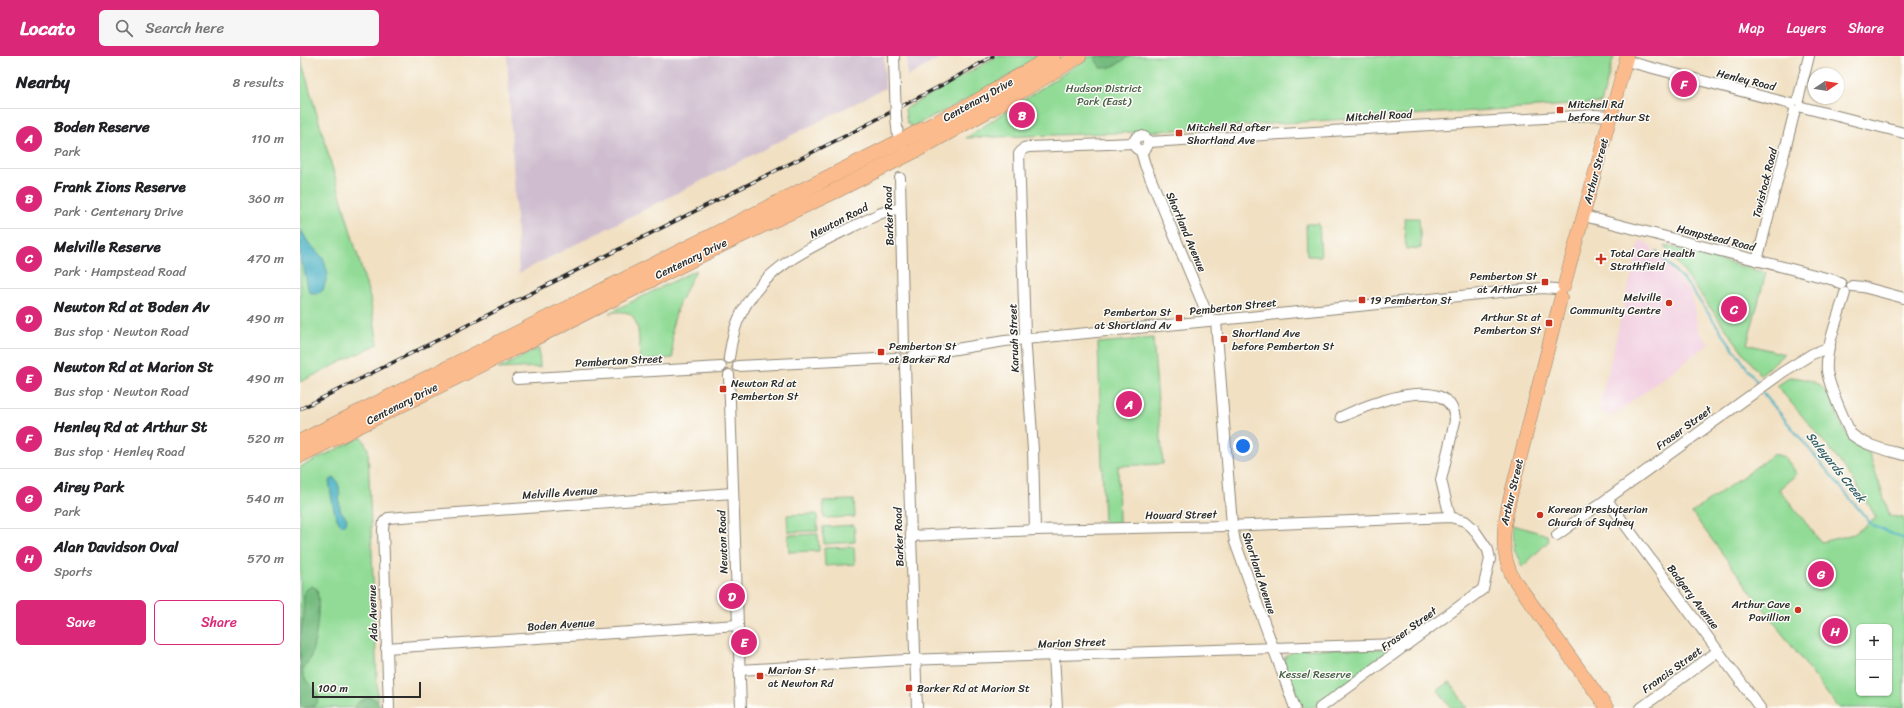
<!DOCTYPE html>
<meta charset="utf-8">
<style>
:root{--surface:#fff;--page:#f6f6f6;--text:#202124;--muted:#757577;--line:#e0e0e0;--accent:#db2777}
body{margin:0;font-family:Sriracha,sans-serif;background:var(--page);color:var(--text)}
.controls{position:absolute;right:12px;bottom:12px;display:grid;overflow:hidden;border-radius:6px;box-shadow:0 1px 3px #0004}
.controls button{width:36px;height:36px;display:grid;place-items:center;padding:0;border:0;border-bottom:1px solid var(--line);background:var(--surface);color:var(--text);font:20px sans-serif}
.compass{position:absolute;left:1508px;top:12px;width:36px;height:36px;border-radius:50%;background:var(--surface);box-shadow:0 1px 3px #0004;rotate:78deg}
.scale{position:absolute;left:12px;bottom:10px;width:109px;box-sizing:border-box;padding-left:4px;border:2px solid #2b2b2b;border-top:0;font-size:11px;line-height:14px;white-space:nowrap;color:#2b2b2b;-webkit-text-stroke:3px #fdfcf7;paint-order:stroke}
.you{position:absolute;left:943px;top:390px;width:14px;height:14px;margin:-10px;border:3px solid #fff;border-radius:50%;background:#1a73e8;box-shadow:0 0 0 6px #1a73e833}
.badge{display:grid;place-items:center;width:26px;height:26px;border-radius:50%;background:var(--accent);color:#fff;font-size:13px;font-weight:700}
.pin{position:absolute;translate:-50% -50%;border:2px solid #fff;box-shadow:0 1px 4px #0006}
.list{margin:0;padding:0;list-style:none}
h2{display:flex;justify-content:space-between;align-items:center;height:52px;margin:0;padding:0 16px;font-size:17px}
h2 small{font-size:13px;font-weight:400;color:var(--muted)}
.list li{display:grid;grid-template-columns:26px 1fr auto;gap:12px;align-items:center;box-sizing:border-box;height:60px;padding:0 16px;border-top:1px solid var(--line)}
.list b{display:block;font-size:15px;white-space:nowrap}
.list p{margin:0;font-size:13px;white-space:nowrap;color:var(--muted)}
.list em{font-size:13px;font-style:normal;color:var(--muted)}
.actions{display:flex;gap:8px;padding:12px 16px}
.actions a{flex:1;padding:9px 0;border:1px solid var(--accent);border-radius:6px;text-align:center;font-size:14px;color:var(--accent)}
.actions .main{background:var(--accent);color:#fff}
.icon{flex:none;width:22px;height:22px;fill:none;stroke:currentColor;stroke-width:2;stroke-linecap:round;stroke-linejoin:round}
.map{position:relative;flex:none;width:1604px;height:652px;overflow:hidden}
header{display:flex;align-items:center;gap:24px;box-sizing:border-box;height:56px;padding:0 20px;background:var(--accent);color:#fff}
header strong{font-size:19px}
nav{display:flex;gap:22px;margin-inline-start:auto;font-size:14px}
.search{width:280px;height:36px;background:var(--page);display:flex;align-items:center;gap:10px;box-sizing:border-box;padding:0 14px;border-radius:6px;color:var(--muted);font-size:15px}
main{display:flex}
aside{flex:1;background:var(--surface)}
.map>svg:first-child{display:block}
</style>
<header>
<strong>Locato</strong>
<div class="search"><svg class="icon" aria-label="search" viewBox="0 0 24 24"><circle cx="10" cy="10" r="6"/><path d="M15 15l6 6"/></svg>Search here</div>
<nav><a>Map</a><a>Layers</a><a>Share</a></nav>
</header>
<main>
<aside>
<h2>Nearby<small>8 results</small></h2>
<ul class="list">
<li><span class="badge">A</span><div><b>Boden Reserve</b><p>Park</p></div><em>110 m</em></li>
<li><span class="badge">B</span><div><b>Frank Zions Reserve</b><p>Park · Centenary Drive</p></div><em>360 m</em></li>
<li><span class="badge">C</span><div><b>Melville Reserve</b><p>Park · Hampstead Road</p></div><em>470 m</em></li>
<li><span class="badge">D</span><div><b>Newton Rd at Boden Av</b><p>Bus stop · Newton Road</p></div><em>490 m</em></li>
<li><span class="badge">E</span><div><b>Newton Rd at Marion St</b><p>Bus stop · Newton Road</p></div><em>490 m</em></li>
<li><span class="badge">F</span><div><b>Henley Rd at Arthur St</b><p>Bus stop · Henley Road</p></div><em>520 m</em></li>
<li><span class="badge">G</span><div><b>Airey Park</b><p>Park</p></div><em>540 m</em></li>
<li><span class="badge">H</span><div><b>Alan Davidson Oval</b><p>Sports</p></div><em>570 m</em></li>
</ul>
<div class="actions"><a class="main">Save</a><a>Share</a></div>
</aside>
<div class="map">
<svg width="1604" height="652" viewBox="0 0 1604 652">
<rect width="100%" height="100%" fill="#fdfcf7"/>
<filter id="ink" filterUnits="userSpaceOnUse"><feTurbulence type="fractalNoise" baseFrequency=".025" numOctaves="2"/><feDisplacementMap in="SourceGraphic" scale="8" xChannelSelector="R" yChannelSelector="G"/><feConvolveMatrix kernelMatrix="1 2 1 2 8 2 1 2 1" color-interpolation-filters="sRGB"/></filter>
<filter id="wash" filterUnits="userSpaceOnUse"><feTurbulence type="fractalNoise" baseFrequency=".012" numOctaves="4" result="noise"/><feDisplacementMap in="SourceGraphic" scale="16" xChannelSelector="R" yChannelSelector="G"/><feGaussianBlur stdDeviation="0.9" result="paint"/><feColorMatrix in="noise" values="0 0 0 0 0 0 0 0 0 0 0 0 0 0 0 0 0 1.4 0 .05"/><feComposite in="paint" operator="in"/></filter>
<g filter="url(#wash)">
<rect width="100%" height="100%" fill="#f1e0c2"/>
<polygon fill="#f2cfe1" points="1340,184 1348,188 1392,239 1398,274 1409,288 1312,360 1298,356"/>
<g fill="#cfbdcf">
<polygon points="207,0 584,0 585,32 219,217"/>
<polygon points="607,0 643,0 607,21"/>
</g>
<g fill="#91db96" stroke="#5e8360" fill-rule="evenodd">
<polygon points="0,0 70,242 78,288 0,326"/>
<path d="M697,0H741C699,27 655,51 610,71L609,67L607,68L605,53Z"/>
<polygon points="790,0 1314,0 1301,47 842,76 666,82"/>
<polygon points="1119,162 1121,192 1106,193 1104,162"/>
<polygon points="1006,168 1019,168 1021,200 1007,200"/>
<polygon points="1364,189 1466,217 1447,288 1484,298 1460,319"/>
<path d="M396,214L379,247L372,271L373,302L340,305C339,293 341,262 328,257C323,255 315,256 309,257Z"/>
<polygon points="853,282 863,408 818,410 819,467 804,468 798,287"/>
<polygon points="239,292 240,311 198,313"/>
<path d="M1490,321C1538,324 1529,352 1549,382C1554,389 1562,393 1569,397L1590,460L1604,462V652H1538L1392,457L1474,398L1485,401L1497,418L1479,433L1521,486L1554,478L1576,462C1554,417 1509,369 1477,330ZM1559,571H1589V637H1559Z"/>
<polygon points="62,381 68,393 78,652 0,652 0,411"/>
<polygon points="554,444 555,461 524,462 523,445"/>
<polygon points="517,458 518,475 488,476 487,459"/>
<polygon points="554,469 555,486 524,488 523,471"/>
<polygon points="1213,469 1247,479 1249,485 1222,511 1214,493"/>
<polygon points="518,478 519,495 489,496 488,479"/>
<polygon points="554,491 555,508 525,510 524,492"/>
<polygon points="996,593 1085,593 1085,599 1014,651 1005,652 1001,649 984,609 985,601"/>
<polygon points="1150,626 1167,652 1151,652 1138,634"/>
</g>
<g fill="#74bb7f" stroke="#507355">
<path d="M797,0H830C818,7 816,12 801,12L795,3Z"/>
<path d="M12,530L17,533C21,551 16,585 10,603C8,607 4,609 3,613C0,627 22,632 18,645C16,652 7,652 0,652V584L3,562L4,535Z"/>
<polygon points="68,641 75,643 83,652 52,652 57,647"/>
</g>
<g fill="#46b1c4" stroke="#386e78">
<polygon points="0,172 8,186 23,202 28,218 23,234 16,238 9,236 4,213 0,205"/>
<path d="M34,422C43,429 38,443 40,453C41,457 46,459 47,463L46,467L43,470C33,465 31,436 29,425Z"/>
</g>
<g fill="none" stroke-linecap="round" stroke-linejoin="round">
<g stroke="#46b1c4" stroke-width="2">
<polyline points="1357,196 1389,230 1457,326"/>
<polyline points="1463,337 1572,469 1604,483"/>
</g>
</g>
</g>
<g filter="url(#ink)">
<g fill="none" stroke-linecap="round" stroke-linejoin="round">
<defs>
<g id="minor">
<polyline points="594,0 595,34"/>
<polyline points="1326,5 1491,48"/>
<polyline points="1498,44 1509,0"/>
<polyline points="1502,51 1604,77"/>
<polyline points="596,61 598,81 602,90"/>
<circle cx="841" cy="87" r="7"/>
<polyline points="849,86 1295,59 1311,60"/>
<polyline points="841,95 845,109 910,265"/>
<polyline points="600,122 604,292"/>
<polyline points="1284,160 1534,224 1541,228"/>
<polyline points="1457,205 1495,54"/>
<polyline points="1552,230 1563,231 1604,242"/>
<path d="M1545,237C1539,259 1525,292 1527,315C1529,330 1544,363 1551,378C1566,390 1586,394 1604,399"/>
<polyline points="916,265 932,469 935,486 995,652"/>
<polyline points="613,300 705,285 1242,232 1256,233"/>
<path d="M429,302C431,287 434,271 441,258C467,204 528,184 579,158L590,154L600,153"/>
<polyline points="605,309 617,652"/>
<polyline points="438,310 596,302"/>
<polyline points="429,319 441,652"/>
<polyline points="217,323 421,311"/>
<path d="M1041,361C1067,349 1153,313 1155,365L1141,424L1150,461"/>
<polyline points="1307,444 1460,652"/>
<polyline points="735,474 733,394 725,278 719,98 724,92 729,91 834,87"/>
<polyline points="1257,479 1483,316 1512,298 1530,291"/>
<polyline points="611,480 735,474 927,470 1150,461 1165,465 1173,472 1188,494 1190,503 1183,533 1020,652"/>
<polyline points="86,592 438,569"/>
<polyline points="754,599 757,652"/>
<polyline points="439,614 605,604 1099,588 1106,590"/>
<polyline points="89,652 83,473 84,466 88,462 433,437"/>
<polyline points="1341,652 1418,595"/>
</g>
<g id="major">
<polyline points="1264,230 1327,0"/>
<path d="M1261,241L1209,446C1203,472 1200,496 1213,522L1307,652"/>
</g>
<g id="highway">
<polyline points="0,386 611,80 671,49 753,0"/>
<polyline points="0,399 431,184 533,136 620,92 692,52 779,0"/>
</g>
</defs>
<use href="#minor" stroke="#8e8676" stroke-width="12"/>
<use href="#major" stroke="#8e8676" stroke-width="14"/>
<use href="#highway" stroke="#8e8676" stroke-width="16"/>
<use href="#minor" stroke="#fff" stroke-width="10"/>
<use href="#major" stroke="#fbbb8c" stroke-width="13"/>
<use href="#highway" stroke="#fbbb8c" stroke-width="15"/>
<defs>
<polyline id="rail" points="0,353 549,78 644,28 693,0"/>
</defs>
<use href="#rail" stroke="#2b2b2b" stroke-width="3.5"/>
<use href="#rail" stroke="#fdfcf7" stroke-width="2" stroke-dasharray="6" stroke-linecap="butt"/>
<defs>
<polyline id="minor-bridge" points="595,34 596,61"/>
</defs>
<use href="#minor-bridge" stroke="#8e8676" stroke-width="12" stroke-linecap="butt"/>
<use href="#minor-bridge" stroke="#fff" stroke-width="10"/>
</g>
</g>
<g fill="#c8321e" stroke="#fdfcf7" stroke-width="1.5">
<rect x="1256" y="50" width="8" height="8" rx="2"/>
<rect x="875" y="73" width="8" height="8" rx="2"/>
<path d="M1299 197h4v4h4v4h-4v4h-4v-4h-4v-4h4z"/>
<rect x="1241" y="222" width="8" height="8" rx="2"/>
<rect x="1058" y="240" width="8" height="8" rx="2"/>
<circle cx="1369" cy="247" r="4"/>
<rect x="875" y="258" width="8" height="8" rx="2"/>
<rect x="1245" y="263" width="8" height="8" rx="2"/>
<rect x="920" y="279" width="8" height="8" rx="2"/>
<rect x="577" y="292" width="8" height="8" rx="2"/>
<rect x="419" y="329" width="8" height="8" rx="2"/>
<circle cx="1240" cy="459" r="4"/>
<circle cx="1498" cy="554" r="4"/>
<rect x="456" y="616" width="8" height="8" rx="2"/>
<rect x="605" y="628" width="8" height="8" rx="2"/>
</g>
<g text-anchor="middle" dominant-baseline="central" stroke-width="3" stroke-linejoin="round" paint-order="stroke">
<g font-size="11" fill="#2b2b2b" stroke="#fdfcf7">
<text transform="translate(1446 24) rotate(14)">Henley Road</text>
<text transform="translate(678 44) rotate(-29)">Centenary Drive</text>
<text transform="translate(1079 60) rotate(-3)">Mitchell Road</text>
<text transform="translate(1296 115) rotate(-75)">Arthur Street</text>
<text transform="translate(1465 127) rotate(-76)">Tavistock Road</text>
<text transform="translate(589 160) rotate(-92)">Barker Road</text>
<text transform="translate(539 165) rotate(-27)">Newton Road</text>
<text transform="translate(886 176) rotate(67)">Shortland Avenue</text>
<text transform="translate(1416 182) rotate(14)">Hampstead Road</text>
<text transform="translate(391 203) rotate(-26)">Centenary Drive</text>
<text transform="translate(933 251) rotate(-6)">Pemberton Street</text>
<text transform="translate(714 282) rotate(-92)">Karuah Street</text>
<text transform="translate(319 305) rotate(-3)">Pemberton Street</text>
<text transform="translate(102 348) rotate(-27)">Centenary Drive</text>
<text transform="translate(1384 372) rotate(-36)">Fraser Street</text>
<text transform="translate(1212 436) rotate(-77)">Arthur Street</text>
<text transform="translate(260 437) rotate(-4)">Melville Avenue</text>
<text transform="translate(881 459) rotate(-1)">Howard Street</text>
<text transform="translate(599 481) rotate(-92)">Barker Road</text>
<text transform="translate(423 486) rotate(-92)">Newton Road</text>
<text transform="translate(959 517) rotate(72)">Shortland Avenue</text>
<text transform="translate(1393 541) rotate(53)">Badgery Avenue</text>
<text transform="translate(73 557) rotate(-92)">Ada Avenue</text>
<text transform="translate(261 569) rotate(-4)">Boden Avenue</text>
<text transform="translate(1109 573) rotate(-36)">Fraser Street</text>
<text transform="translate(772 587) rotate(-2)">Marion Street</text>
<text transform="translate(1372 614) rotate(-36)">Francis Street</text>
</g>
<g font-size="11" fill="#4a604b" stroke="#fdfcf7">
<text x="804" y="32">Hudson District<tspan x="804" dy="13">Park (East)</tspan></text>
<text x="1015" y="618">Kessel Reserve</text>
</g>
<g font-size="11" fill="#2b2b2b" stroke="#fdfcf7" text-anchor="start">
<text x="1268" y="48">Mitchell Rd<tspan x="1268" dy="13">before Arthur St</tspan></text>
<text x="887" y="71">Mitchell Rd after<tspan x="887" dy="13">Shortland Ave</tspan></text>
<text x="1310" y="197">Total Care Health<tspan x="1310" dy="13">Strathfield</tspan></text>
<text x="1237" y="220" text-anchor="end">Pemberton St<tspan x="1237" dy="13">at Arthur St</tspan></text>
<text x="1361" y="241" text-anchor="end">Melville<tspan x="1361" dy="13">Community Centre</tspan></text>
<text x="1070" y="244">19 Pemberton St</text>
<text x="871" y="256" text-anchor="end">Pemberton St<tspan x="871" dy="13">at Shortland Av</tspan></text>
<text x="1241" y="261" text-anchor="end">Arthur St at<tspan x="1241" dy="13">Pemberton St</tspan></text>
<text x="932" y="277">Shortland Ave<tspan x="932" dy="13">before Pemberton St</tspan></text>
<text x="589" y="290">Pemberton St<tspan x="589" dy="13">at Barker Rd</tspan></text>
<text x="431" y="327">Newton Rd at<tspan x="431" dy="13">Pemberton St</tspan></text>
<text x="1248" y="453">Korean Presbyterian<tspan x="1248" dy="13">Church of Sydney</tspan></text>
<text x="1490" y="548" text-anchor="end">Arthur Cave<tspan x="1490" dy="13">Pavillion</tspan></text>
<text x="468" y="614">Marion St<tspan x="468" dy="13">at Newton Rd</tspan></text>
<text x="617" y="632">Barker Rd at Marion St</text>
</g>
<g font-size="12" font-style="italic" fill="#366168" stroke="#fdfcf7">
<text transform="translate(1536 411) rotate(51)">Saleyards Creek</text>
</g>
</g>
</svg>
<div class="controls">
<button>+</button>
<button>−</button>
</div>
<svg class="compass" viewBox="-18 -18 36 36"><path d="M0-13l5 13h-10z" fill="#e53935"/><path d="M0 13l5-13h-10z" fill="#757577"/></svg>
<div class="scale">100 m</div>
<div class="you"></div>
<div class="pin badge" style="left:829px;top:348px">A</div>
<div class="pin badge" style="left:722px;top:59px">B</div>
<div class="pin badge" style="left:1434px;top:253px">C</div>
<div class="pin badge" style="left:432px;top:540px">D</div>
<div class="pin badge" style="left:444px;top:586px">E</div>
<div class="pin badge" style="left:1384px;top:28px">F</div>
<div class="pin badge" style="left:1521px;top:518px">G</div>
<div class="pin badge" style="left:1535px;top:575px">H</div>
</div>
</main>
